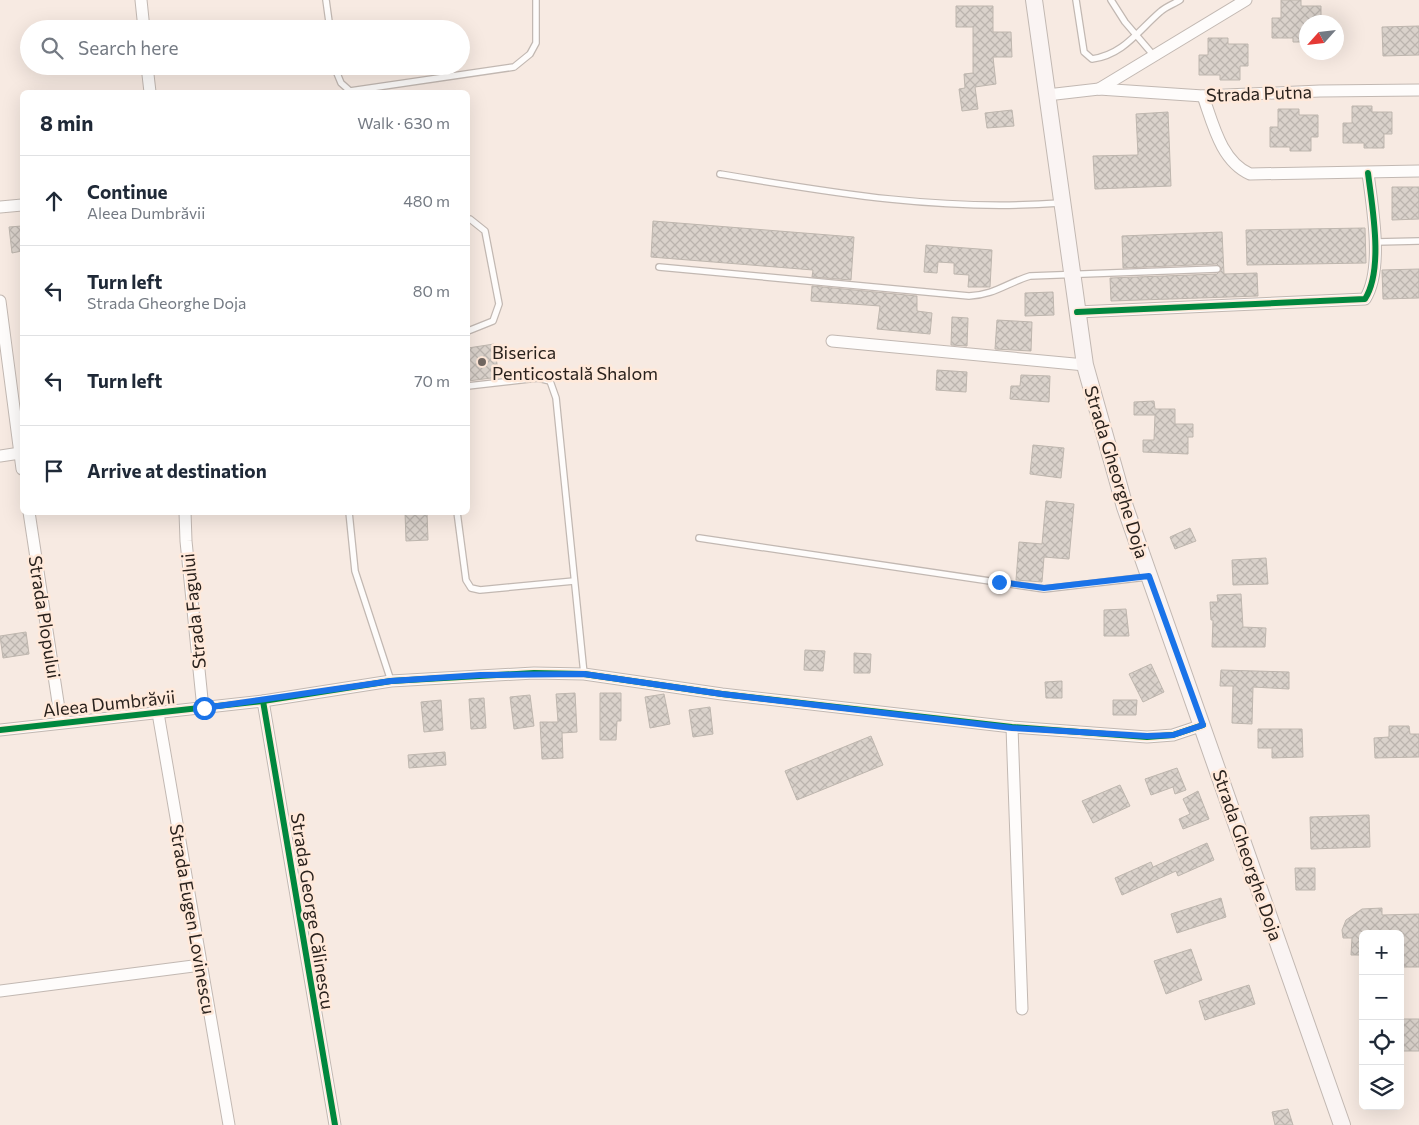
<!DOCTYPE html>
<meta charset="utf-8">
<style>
:root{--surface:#fff;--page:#f6f6f7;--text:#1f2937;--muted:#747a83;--line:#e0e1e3}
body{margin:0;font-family:Commissioner,sans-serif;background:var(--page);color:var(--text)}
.controls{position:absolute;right:15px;bottom:15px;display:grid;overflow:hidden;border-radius:8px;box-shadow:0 5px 20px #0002}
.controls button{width:45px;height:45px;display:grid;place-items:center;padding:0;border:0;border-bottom:1px solid var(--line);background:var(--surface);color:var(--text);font:25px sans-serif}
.compass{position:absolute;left:1299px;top:15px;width:45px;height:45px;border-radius:50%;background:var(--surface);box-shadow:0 5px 20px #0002;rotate:243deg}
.stop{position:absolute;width:15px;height:15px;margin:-11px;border:4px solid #1a73e8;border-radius:50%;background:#fff}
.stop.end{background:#1a73e8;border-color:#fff;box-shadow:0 1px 5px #0008}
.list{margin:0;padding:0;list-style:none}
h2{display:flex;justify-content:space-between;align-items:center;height:65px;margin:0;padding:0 20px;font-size:21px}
h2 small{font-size:16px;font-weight:400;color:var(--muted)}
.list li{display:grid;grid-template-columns:32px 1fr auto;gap:15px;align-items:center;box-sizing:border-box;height:90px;padding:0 20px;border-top:1px solid var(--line)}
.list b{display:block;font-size:19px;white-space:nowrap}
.list p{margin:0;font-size:16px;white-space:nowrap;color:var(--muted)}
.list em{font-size:16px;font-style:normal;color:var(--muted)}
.icon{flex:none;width:28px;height:28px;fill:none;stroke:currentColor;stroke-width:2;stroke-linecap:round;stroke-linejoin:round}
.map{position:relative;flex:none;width:1419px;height:1125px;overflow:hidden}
.search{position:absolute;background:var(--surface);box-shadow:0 5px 20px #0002;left:20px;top:20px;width:450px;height:55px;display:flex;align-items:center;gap:12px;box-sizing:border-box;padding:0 18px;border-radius:28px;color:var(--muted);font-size:19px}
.panel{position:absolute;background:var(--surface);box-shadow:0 5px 20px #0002;left:20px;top:90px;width:450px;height:425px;border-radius:8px}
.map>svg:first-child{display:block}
</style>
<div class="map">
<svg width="1419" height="1125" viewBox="0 0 1419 1125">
<defs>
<pattern id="building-cross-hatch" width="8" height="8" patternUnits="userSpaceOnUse" patternTransform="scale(1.25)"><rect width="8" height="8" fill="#dad2cb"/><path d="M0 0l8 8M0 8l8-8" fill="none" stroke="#bbb4ae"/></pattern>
</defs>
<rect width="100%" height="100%" fill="#f7eae2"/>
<g fill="url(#building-cross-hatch)" stroke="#beb6ae">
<polygon points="1281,0 1301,0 1301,6 1321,6 1321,22 1306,22 1306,42 1293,42 1293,38 1272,38 1272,18 1281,18"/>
<polygon points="956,6 993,6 993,32 1011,32 1012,57 993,57 996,84 975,87 978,109 962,111 959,89 965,88 964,74 973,73 973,27 956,27"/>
<polygon points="1419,26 1419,55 1383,56 1382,27"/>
<polygon points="1208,38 1228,38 1228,44 1248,44 1248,66 1240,66 1240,80 1220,80 1220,75 1199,75 1199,55 1208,55"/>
<polygon points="1352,106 1372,106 1372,112 1392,112 1392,134 1384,134 1384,148 1364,148 1364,143 1343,143 1343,123 1352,123"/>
<polygon points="1278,109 1299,109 1299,115 1318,115 1318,137 1311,137 1311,151 1290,151 1290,147 1270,147 1270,127 1278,127"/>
<polygon points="1012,110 1014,126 987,128 985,113"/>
<polygon points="1168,112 1171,186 1095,189 1093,156 1138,155 1136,114"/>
<polygon points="1392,187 1419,187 1419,219 1392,220"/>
<polygon points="653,221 854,237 851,280 812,277 813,270 651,257"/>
<polygon points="22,226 22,251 12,253 9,227"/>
<polygon points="1365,228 1366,263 1247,265 1246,230"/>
<polygon points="1222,232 1224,274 1257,273 1258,296 1111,301 1110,278 1217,274 1222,269 1217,264 1123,268 1122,236"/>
<polygon points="926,245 992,250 990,287 968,287 969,275 954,274 954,263 938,262 937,273 924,272"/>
<polygon points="1419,269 1419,298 1383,299 1382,270"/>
<polygon points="812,286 917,296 917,311 932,313 930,334 877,329 880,306 811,301"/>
<polygon points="1053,292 1054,315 1025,316 1025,293"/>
<polygon points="952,317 968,318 967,346 951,345"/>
<polygon points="997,320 1032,322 1031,351 995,349"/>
<polygon points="494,344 499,377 468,381 468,348"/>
<polygon points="937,370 967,372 966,392 936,390"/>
<polygon points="1021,375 1050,376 1049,402 1010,399 1011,386 1020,386"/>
<polygon points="1154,401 1155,409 1175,409 1175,424 1193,424 1193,437 1188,437 1188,454 1143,452 1143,440 1154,440 1155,415 1134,415 1134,402"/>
<polygon points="1033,445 1064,448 1061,478 1030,474"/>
<polygon points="1046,501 1074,504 1069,559 1044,557 1042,582 1016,580 1019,542 1042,544"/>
<polygon points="405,512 427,512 428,540 406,541"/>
<polygon points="1190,528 1196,541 1175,549 1170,537"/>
<polygon points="1266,558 1268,584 1233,585 1232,560"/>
<polygon points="1241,594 1243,627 1266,628 1265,647 1212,647 1213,620 1211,620 1210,602 1218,602 1217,595"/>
<polygon points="1126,609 1129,636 1104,636 1104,610"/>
<polygon points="26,632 29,654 3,658 0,636"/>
<polygon points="805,650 825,651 823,671 804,670"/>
<polygon points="854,653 871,654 870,673 854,673"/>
<polygon points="1151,664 1164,692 1143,702 1129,674"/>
<polygon points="1221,670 1289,672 1289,689 1253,687 1252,724 1232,723 1233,686 1220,686"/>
<polygon points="1062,681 1062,698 1046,698 1045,682"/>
<polygon points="575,693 577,732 562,733 563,758 542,759 540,722 558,722 556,694"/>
<polygon points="600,693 621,693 621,721 617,721 616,740 600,740"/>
<polygon points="664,694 670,724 650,728 645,697"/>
<polygon points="530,695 534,726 514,729 510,697"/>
<polygon points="484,698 486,728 471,729 469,699"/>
<polygon points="441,700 443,730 424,732 421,702"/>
<polygon points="1113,700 1137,700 1136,715 1113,715"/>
<polygon points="710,707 713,734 693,737 689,710"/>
<polygon points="1389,726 1409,726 1410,734 1419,734 1419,757 1375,758 1374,738 1389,737"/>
<polygon points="1258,729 1302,729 1303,757 1272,758 1272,748 1258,748"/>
<polygon points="871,736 883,765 797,800 785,771"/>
<polygon points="445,752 446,765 409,768 408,755"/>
<polygon points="1177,768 1186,790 1175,794 1173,787 1151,795 1145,779"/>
<polygon points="1120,785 1130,806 1093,823 1082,801"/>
<polygon points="1198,791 1209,819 1183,829 1179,819 1190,814 1183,799"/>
<polygon points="1369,815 1370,847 1311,849 1310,817"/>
<polygon points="1207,843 1214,860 1178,876 1176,871 1122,895 1115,878 1151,862 1153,867"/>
<polygon points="1295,868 1315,868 1315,890 1296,890"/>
<polygon points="1221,898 1226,917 1177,933 1171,914"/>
<polygon points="1382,908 1382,915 1419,914 1419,967 1400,967 1400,934 1363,934 1363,955 1351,955 1352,938 1343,938 1342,930 1346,920 1362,909"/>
<polygon points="1191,949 1202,980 1166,994 1154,961"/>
<polygon points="1249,985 1255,1004 1205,1020 1199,1001"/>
<rect x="1400" y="1019" width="19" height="32"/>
<polygon points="1288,1109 1293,1125 1275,1125 1272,1112"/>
</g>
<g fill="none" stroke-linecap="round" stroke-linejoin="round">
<defs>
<g id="lane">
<polyline points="326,0 330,29"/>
<path d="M1076,0L1084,52L1092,59C1123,55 1138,31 1160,12C1165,7 1174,4 1180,0"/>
<polyline points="1111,0 1125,22 1155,57"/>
<polyline points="334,66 341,83 350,91 514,67 530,54 536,43 536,0"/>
<path d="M720,174C833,193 945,212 1060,203"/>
<polyline points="468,219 470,219 485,231 499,304 493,321 468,331"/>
<polyline points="1376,242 1419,241"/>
<path d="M659,267L969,296C994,295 1007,283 1030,276L1217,269"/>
<polyline points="468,386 538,378 550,381 556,398 584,674"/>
<polyline points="349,512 355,571 391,681"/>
<polyline points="457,512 466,580 471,588 480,590 574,581"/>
<polyline points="699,538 1044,589 1147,577"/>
</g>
<g id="street">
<polyline points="141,0 144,29"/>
<polyline points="147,66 150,92"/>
<polyline points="1099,89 1246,0"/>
<polyline points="1047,95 1099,89 1203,96 1320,91 1419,90"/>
<path d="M1203,96C1213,124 1221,161 1250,174L1419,171"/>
<polyline points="0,207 22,205"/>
<polyline points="0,301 22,469"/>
<path d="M1077,312L1365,299C1384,269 1372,206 1368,173"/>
<polyline points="832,341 1085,365"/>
<polyline points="0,456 20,453"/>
<polyline points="29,512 61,722"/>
<polyline points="185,512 186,541 203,709"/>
<polyline points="263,701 335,1125"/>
<polyline points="158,713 229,1125"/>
<polyline points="1012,727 1022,1009"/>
<polyline points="0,730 263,701 391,681 534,673 584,674 722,694 1012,727 1147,737 1173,735 1203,725"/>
<polyline points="0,991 201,965"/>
</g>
<polyline id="secondary" points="1034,0 1085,365 1125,507 1342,1125"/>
</defs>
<use href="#lane" stroke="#c2b8b2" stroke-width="8"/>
<use href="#street" stroke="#c2b8b2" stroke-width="13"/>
<use href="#secondary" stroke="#c2b8b2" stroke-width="18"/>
<use href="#lane" stroke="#fefcfb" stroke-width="5.5"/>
<use href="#street" stroke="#fefcfb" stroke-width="11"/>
<use href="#secondary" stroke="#faf4f3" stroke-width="16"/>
<defs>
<g id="cycleway">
<path d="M1077,312L1365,299C1384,269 1372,206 1368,173"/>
<polyline points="263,701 335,1125"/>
<polyline points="0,730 263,701 391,681 534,673 584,674 722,694 1012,727 1147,737 1173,735 1203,725"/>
</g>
</defs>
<use href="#cycleway" stroke="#ffe9da" stroke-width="9"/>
<use href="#cycleway" stroke="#00873e" stroke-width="6"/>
</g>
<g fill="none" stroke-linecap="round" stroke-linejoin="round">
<polyline stroke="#1a73e8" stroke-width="6" points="204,708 391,681 480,675 584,674 722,694 1012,728 1147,736 1173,735 1203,725 1149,576 1044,588 999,582"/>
</g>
<circle fill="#726862" stroke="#ffe9da" stroke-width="2" cx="482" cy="362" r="5"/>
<g text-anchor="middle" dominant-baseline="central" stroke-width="5" stroke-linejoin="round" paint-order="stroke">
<g font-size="18" fill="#2a221d" stroke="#ffe9da">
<text transform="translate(1259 93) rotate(-2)">Strada Putna</text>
<text transform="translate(1117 472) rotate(73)">Strada Gheorghe Doja</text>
<text transform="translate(193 611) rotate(-96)">Strada Fagului</text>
<text transform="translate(45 617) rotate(81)">Strada Plopului</text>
<text transform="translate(109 703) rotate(-6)">Aleea Dumbrăvii</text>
<text transform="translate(1248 855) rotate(71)">Strada Gheorghe Doja</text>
<text transform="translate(313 911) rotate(81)">Strada George Călinescu</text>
<text transform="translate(193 919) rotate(80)">Strada Eugen Lovinescu</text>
</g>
<g font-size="18" fill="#2a221d" stroke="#ffe9da" text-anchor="start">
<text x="492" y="352">Biserica<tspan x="492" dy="21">Penticostală Shalom</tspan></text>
</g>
</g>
</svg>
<div class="controls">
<button>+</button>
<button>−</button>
<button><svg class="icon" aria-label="locate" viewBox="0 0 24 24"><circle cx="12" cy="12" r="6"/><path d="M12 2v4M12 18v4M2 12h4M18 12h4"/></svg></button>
<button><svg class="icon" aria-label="layers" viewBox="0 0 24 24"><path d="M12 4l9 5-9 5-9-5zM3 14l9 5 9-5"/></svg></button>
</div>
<svg class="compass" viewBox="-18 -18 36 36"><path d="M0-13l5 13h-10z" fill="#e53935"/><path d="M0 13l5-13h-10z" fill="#747a83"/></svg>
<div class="stop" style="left:204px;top:708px"></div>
<div class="stop end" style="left:999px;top:582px"></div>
<div class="search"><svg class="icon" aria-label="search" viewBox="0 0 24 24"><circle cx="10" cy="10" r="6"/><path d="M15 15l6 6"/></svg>Search here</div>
<section class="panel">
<h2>8 min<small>Walk · 630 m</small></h2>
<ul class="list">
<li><svg class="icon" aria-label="ahead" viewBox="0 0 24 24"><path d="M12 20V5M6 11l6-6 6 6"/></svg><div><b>Continue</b><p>Aleea Dumbrăvii</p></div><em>480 m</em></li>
<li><svg class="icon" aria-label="left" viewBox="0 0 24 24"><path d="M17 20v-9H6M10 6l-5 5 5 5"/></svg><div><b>Turn left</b><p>Strada Gheorghe Doja</p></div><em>80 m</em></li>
<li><svg class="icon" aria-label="left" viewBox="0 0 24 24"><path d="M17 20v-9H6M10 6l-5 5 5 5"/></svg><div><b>Turn left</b></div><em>70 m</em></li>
<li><svg class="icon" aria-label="arrive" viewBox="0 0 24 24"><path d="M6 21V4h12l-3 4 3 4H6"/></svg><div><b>Arrive at destination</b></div></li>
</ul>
</section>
</div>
